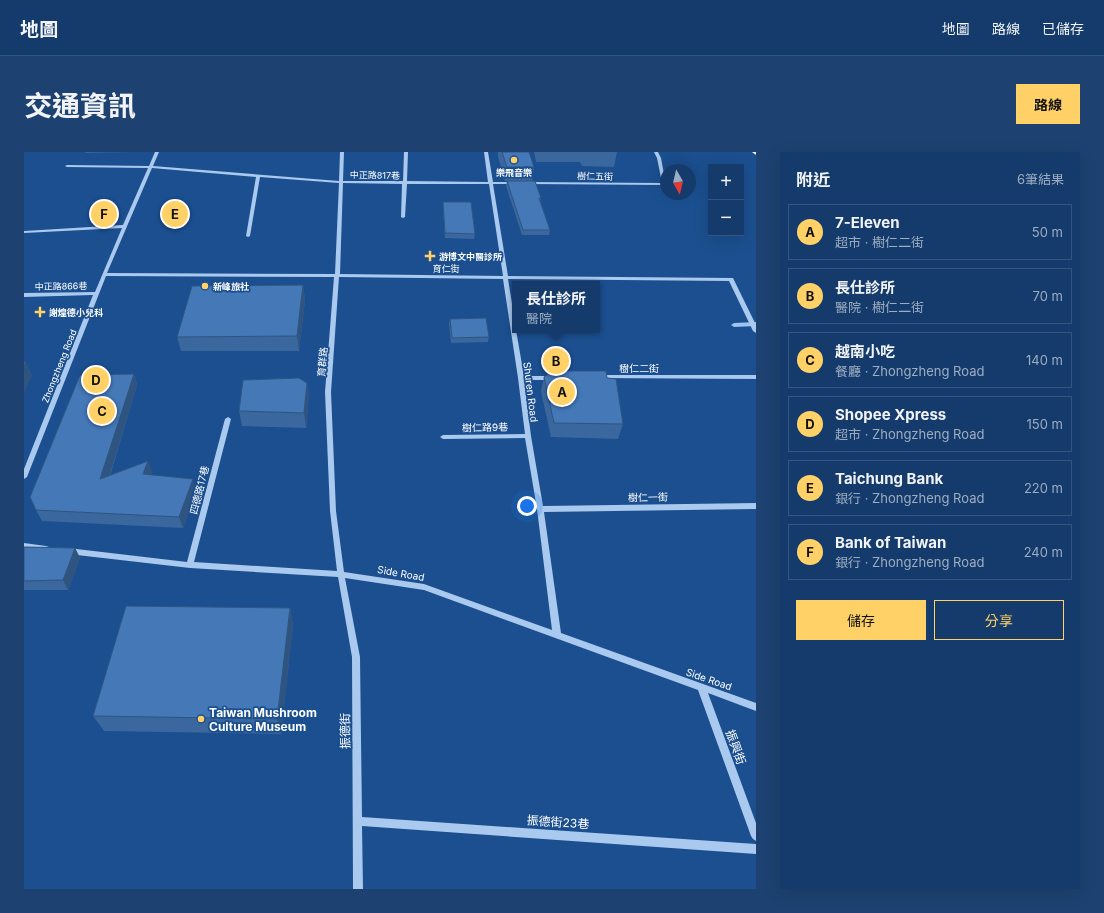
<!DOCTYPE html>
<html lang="zh-TW">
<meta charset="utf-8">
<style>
:root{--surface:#143b6b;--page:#1d4271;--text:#f1f3f6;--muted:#9dadc1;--line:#33557e;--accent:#ffd166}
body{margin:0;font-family:Inter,"Noto Sans TC",sans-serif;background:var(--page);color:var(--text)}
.controls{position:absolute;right:12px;top:12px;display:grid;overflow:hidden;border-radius:0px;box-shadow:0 4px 16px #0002}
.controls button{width:36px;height:36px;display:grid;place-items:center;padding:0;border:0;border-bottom:1px solid var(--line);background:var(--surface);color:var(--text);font:20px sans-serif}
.compass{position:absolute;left:636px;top:12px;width:36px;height:36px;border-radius:50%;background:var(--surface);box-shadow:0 4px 16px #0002;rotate:172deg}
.you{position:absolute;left:503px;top:354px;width:14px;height:14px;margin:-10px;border:3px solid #fff;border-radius:50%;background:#1a73e8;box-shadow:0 0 0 6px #1a73e833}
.badge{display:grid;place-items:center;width:26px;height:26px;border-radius:50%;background:var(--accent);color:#111;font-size:13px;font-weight:700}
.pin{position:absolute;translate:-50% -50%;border:2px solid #fff;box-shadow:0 1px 4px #0006}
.popup{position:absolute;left:488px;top:129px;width:88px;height:52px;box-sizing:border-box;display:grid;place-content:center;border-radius:0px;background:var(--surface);filter:drop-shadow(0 1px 3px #0005);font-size:13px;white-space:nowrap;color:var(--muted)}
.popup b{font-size:15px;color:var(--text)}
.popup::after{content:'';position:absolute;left:50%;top:100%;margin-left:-8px;border:8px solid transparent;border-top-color:var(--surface)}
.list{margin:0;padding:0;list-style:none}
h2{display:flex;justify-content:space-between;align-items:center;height:52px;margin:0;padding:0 16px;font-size:17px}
h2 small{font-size:13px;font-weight:400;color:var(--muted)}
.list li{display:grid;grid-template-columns:26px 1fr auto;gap:12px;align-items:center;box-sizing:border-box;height:56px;margin:0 8px 8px;padding:0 8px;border:1px solid var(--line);border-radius:0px}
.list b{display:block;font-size:15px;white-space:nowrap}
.list p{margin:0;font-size:13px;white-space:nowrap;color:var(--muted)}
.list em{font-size:13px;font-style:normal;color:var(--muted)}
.actions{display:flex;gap:8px;padding:12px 16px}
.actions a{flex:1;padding:9px 0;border:1px solid var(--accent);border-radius:0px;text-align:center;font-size:14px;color:var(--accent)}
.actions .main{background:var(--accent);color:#111}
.map{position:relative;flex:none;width:732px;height:737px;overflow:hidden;border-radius:0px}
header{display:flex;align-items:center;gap:24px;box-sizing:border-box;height:56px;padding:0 20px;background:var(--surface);border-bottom:1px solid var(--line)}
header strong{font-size:19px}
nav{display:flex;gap:22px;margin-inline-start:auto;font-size:14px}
.intro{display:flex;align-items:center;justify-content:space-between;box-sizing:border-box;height:96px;padding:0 24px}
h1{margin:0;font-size:28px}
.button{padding:10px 18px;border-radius:0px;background:var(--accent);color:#111;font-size:14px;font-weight:700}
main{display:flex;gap:24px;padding:0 24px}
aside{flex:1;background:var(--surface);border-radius:0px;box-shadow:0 4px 16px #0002}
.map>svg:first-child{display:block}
</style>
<header>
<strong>地圖</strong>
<nav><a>地圖</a><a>路線</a><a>已儲存</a></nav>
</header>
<div class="intro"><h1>交通資訊</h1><a class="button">路線</a></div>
<main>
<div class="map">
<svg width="732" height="737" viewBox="0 0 732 737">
<rect width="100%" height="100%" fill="#1b4f8f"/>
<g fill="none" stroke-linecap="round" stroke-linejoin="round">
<polygon fill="#9cc4f0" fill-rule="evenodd" points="732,170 732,174 710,175 707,173 710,171"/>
<g fill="#a9c9ee" fill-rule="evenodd">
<path d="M131,0H135L129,14L315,29L316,0H320L319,29H379L380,0H384L383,29L464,30L460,0H464L469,30H491L493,31L491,32H469L484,124L709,126L732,173V181L729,179L705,129L484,127L491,170V178H492L500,224H529L532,226L529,228H500L507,284L519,354L732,351V357L520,360L537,481L732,551V559L684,541L732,671V689L729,687L727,684L674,538L400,438L321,426L336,505L338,665L732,692V702L338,674L339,737H329L328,505L314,425L166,416L44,402L41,401L40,399L41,397L44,396L163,410L201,267L204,265L207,267L170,410L313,419L306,359L301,240L310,125L82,124L3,325L0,327V317L69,143L0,145V141L71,140L98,76L0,81V79L99,73L124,16L43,15L41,14L43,13L125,14ZM128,16L232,25L222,84L224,85L226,84L236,25L315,31L311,122L83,121ZM319,31L378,32L377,65L379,66L381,65L383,32H465L479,124L316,122ZM315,125L479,127L494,226L501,282L419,283L416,285L419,287L501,286L513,357L528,478L400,432L320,420L312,359L307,240Z"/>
<polygon points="630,0 634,0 637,6 642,33 504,32 502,31 504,30 638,31 633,6"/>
<polygon points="575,223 732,223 732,227 573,226 573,224"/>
<polygon points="0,391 22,394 25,395 26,397 25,399 22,400 0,397"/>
</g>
<polygon fill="#f0f6ff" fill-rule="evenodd" points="728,0 732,0 732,3"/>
</g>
<g fill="#3a679d">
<polygon points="61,0 107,0 62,1"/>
<polygon points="474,0 505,0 510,15 508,29 481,29 474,5"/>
<polygon points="510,0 593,0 590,15 558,14 556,10 512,10"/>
<polygon points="483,29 517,46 516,51 526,78 525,83 498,83 482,34"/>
<polygon points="419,50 451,82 450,87 421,86 419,55"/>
<polygon points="279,133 281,148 275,199 157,199 153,185"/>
<polygon points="426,167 465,185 464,190 427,191 425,172"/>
<polygon points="110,222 113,233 86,324 128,320 127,323 172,338 159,376 18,369 12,358"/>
<polygon points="520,225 583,226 599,272 594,287 527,285 517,240"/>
<polygon points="283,231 285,245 282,276 218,274 215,259"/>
<polygon points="0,395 51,396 56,406 44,438 0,438"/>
<polygon points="266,456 269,473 257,582 80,579 69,564"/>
</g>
<g fill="#305480">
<polygon points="279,133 281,148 275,199 273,184"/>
<polygon points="2,210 8,223 0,242 0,215"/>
<polygon points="110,222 113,233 81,338 76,327"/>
<polygon points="283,231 285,245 282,276 280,261"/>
<polygon points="124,309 128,320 123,333 119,322"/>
<polygon points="169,327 172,338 159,376 155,365"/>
<polygon points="51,396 56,406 44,438 39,428"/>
<polygon points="266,456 269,473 257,582 253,567"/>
</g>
<g fill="#4478b7" stroke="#305480">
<polygon points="478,0 505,0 510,15 483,15"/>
<polygon points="483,29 511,29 517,46 515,46 526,78 499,78"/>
<polygon points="419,50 447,50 451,82 421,81"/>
<polygon points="279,133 273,184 153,185 168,134"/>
<polygon points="462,166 465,185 428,186 426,167"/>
<polygon points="0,210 2,210 0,215"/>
<polygon points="529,219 582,219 583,226 592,227 599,272 530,271 520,225"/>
<polygon points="110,222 76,327 124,309 119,322 169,327 155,365 12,358 6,345 56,223"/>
<polygon points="275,226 283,231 280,261 215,259 219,228"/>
<polygon points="0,395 51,396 39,428 0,429"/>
<polygon points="102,454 266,456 253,567 69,564"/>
</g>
<g fill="#ffd166" stroke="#1b4f8f" stroke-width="1.5">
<circle cx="490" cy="8" r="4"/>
<path d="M404 98h4v4h4v4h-4v4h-4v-4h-4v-4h4z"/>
<circle cx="181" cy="134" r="4"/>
<path d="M14 154h4v4h4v4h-4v4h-4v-4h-4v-4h4z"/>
<circle cx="177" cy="567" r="4"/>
</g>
<g text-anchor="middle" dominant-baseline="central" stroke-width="3.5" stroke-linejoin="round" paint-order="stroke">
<g font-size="9" font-weight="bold" fill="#fff" stroke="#1b4f8f" text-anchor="start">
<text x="490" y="20" text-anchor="middle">樂飛音樂</text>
<text x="415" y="104">游博文中醫診所</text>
<text x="189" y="134">新峰旅社</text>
<text x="25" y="160">謝煌德小兒科</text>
</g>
<g font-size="9" fill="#fff" stroke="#1b4f8f">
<text transform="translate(351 23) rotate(1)">中正路817巷</text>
<text transform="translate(571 24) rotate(1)">樹仁五街</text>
<text x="422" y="116">育仁街</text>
<text transform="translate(37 134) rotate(-1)">中正路866巷</text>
<text transform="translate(35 214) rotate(-68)">Zhongzheng Road</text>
</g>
<g font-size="10" fill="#fff" stroke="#1b4f8f">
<text transform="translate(298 210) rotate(-85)">育群路</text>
<text x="615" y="216">樹仁二街</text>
<text transform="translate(507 240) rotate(83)">Shuren Road</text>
<text transform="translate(461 275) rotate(-1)">樹仁路9巷</text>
<text transform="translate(175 338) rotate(-76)">四德路17巷</text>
<text transform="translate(624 345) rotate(-1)">樹仁一街</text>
<text transform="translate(377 421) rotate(10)">Side Road</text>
<text transform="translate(685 527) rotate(19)">Side Road</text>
</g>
<g font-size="12" font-weight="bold" fill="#fff" stroke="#1b4f8f" text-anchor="start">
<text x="185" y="560">Taiwan Mushroom<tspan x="185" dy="14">Culture Museum</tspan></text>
</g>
<g font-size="12" fill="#fff" stroke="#1b4f8f">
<text transform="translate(321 579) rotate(-91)">振德街</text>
<text transform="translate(712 595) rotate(70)">振興街</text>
<text transform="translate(534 670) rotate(4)">振德街23巷</text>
</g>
</g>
</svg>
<div class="controls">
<button>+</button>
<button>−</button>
</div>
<svg class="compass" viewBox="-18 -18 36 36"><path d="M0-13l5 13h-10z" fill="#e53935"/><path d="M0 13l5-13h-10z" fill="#9dadc1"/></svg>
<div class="you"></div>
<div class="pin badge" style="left:538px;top:240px">A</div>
<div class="pin badge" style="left:532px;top:209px">B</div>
<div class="popup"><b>長仕診所</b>醫院</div>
<div class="pin badge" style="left:78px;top:259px">C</div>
<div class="pin badge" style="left:72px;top:228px">D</div>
<div class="pin badge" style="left:151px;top:62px">E</div>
<div class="pin badge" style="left:80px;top:62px">F</div>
</div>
<aside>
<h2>附近<small>6筆結果</small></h2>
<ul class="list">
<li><span class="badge">A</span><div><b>7-Eleven</b><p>超市 · 樹仁二街</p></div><em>50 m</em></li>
<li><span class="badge">B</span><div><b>長仕診所</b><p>醫院 · 樹仁二街</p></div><em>70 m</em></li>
<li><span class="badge">C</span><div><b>越南小吃</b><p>餐廳 · Zhongzheng Road</p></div><em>140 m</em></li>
<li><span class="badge">D</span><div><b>Shopee Xpress</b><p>超市 · Zhongzheng Road</p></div><em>150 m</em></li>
<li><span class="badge">E</span><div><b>Taichung Bank</b><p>銀行 · Zhongzheng Road</p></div><em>220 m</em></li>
<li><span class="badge">F</span><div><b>Bank of Taiwan</b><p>銀行 · Zhongzheng Road</p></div><em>240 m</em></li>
</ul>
<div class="actions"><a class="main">儲存</a><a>分享</a></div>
</aside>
</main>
